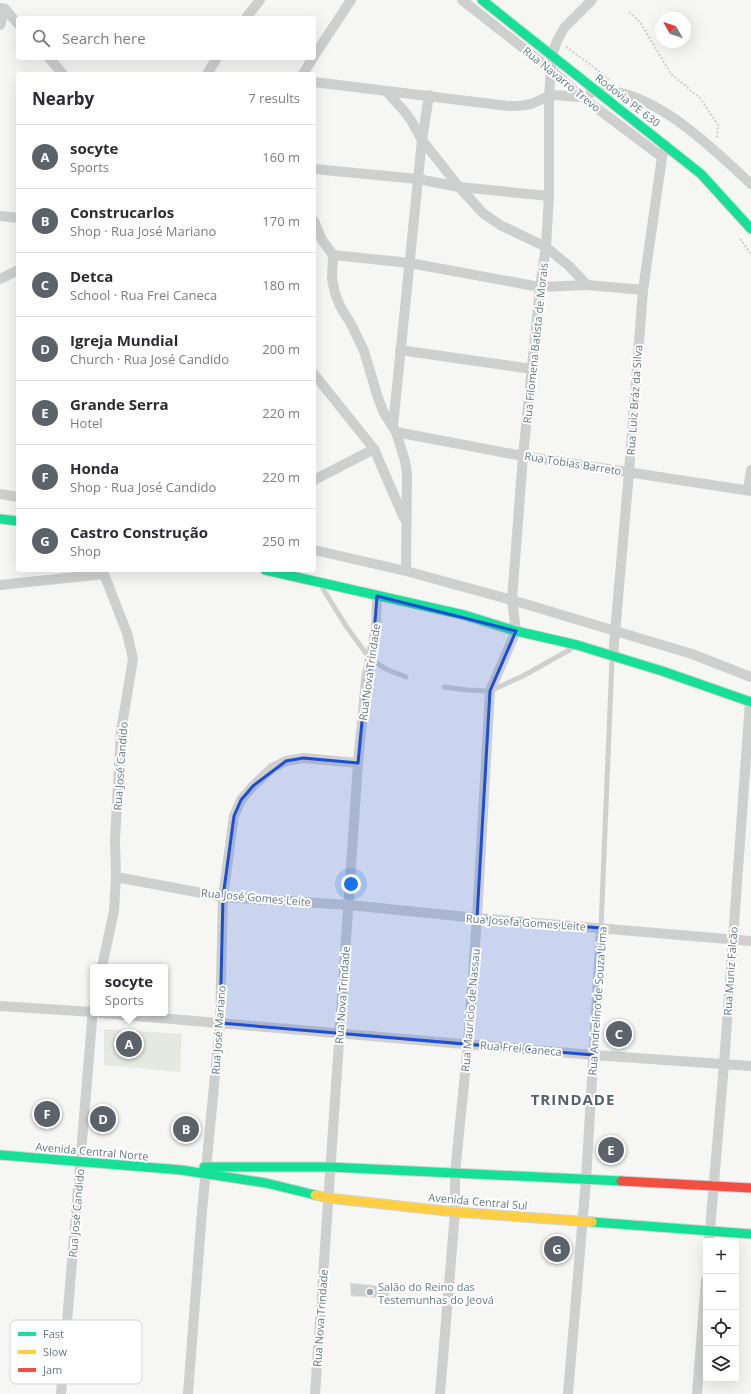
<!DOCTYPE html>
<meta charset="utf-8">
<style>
:root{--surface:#fff;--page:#f7f7f7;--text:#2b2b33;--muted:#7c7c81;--line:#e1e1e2;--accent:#5b626a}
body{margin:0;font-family:"Open Sans",sans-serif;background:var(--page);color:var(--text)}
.controls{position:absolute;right:12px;bottom:12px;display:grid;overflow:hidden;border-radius:4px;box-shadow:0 4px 16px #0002}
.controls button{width:36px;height:36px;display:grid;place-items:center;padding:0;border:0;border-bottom:1px solid var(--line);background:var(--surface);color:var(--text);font:20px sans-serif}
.compass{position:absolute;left:655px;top:12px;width:36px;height:36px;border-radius:50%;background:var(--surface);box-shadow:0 4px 16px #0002;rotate:310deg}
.you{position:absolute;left:351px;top:884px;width:14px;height:14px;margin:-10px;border:3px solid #fff;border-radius:50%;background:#1a73e8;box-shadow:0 0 0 6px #1a73e833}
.badge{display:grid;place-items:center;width:26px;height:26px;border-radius:50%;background:var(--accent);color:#fff;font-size:13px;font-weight:700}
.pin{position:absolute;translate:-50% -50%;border:2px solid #fff;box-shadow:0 1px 4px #0006}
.popup{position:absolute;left:90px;top:964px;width:78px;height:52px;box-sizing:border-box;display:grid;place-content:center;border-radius:4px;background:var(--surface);filter:drop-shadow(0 1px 3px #0005);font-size:13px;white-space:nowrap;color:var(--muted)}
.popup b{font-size:15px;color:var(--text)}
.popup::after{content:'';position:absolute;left:50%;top:100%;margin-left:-8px;border:8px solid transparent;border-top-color:var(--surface)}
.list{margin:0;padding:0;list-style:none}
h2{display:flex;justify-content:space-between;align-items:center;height:52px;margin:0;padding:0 16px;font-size:17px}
h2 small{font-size:13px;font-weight:400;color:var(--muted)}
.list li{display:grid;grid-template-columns:26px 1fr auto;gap:12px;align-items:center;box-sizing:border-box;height:64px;padding:0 16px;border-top:1px solid var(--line)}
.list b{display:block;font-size:15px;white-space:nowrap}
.list p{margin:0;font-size:13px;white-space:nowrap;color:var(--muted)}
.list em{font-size:13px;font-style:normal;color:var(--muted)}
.icon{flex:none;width:22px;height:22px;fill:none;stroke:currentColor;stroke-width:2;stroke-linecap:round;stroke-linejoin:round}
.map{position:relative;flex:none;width:751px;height:1394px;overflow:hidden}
.search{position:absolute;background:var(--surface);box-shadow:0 4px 16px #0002;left:16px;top:16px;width:300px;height:44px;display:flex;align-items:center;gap:10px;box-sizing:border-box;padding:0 14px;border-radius:4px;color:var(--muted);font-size:15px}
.panel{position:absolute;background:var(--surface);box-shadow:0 4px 16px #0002;left:16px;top:72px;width:300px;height:500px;border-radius:4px}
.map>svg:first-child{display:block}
</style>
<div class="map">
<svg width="751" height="1394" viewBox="0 0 751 1394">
<rect width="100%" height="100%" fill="#f6f6f4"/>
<polygon fill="#e6e9e2" points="104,1029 182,1034 180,1072 104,1065"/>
<polygon fill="#cfd1d1" stroke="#e5e5e4" points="350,1283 390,1287 388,1298 351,1296"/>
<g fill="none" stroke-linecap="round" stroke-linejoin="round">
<defs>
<g id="fast">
<polyline points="482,0 701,174 751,229"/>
<polyline points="0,519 18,521"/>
<polyline points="265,570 464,615 516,631 577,645 662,671 751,702"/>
<polyline points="0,1155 181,1170 266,1183 315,1195"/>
<polyline points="204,1167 330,1167 621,1181"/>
<polyline points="592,1222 751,1234"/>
</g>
<polyline id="slow" points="315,1195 328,1198 455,1212 592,1222"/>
<polyline id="jam" points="621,1181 751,1188"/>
</defs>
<use href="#fast" stroke="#d1d3d4" stroke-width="11"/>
<use href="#slow" stroke="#d1d3d4" stroke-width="11"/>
<use href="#jam" stroke="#d1d3d4" stroke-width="11"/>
<g stroke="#cccdce" stroke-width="2" stroke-dasharray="2 2" stroke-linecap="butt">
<polyline points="629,12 640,22 671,74 700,98 718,125 717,139"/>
<polyline points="566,47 595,68 610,81"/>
<polyline points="740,239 751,254"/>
</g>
<g stroke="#cecfcf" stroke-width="5">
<polyline points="323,589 346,626 371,660 388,670 406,677"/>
<polyline points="444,687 467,690 490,691 523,676 571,649"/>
<polyline points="601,928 612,659"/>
</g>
<g stroke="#cecfcf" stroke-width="10">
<polyline points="462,0 551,70 582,97 662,157"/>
<polyline points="0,8 5,9 18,24"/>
<polyline points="246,18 260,0"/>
<polyline points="0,25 5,9"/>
<polyline points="314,56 351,0"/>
<polyline points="49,58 63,74"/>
<polyline points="207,74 217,58"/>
<polyline points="303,74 313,58"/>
<path d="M314,82L508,106C518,106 529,106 538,101C541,100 545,97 549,96C559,93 571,98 582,97C587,96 591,92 596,91C651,86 713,149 751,184"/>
<polyline points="387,92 405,112 412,122 422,140 459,187 483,213 500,225 546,247 569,266 587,285 643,290"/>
<polyline points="314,169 418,179 459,187 549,196"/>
<polyline points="0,216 18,218"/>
<polyline points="314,221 322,240 333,255 332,279 335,293 340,306 351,324 364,351 378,398 384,413 396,432 405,461 407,474 406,571"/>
<polyline points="333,255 410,263 540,287 587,285"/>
<polyline points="0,279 18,270"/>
<polyline points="400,350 532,369"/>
<polyline points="314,374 374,449 404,518"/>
<polyline points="393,426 422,140 429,95"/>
<polyline points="396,432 523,456 751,491"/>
<polyline points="314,480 374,449"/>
<polyline points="748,490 751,470"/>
<polyline points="0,494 18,497"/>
<polyline points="314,550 406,571 512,600 692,654 751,677"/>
<polyline points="0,585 104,574"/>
<polyline points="613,656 629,472 643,290 662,157 666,145"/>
<polyline points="116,877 223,897 349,905 477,918 751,941"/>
<polyline points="102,967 114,911 116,877 115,840 121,731 133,659 127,633 104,574 104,570"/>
<polyline points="0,1006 93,1012"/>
<polyline points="101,1013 593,1055 751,1066"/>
<polyline points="709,1241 724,1064 750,702"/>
<polyline points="61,1394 93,1009"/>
<polyline points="188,1394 202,1211 220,1023 223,897 234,816 241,800 253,786 272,768 286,761 303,758 358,763"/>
<polyline points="315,1394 358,763 366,680 376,629 377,596"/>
<polyline points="440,1394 455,1212 455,1173 468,1044 477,918 490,691 516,631 512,600 523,456 540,287 546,247 549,196 549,96 552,55 557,41 564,28 592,0"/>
<polyline points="568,1394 586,1180 601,928"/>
<polyline points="697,1394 706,1280"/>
</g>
<use href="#fast" stroke="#16e098" stroke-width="9"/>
<use href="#slow" stroke="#ffcf43" stroke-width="9"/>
<use href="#jam" stroke="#f24e42" stroke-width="9"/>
</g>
<path fill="#1d4ed8" fill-opacity="0.2" stroke="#1d4ed8" stroke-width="3" stroke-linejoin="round" d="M377,596L516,631L490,691L477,918L601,928L593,1055L220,1023L223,897L234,816L241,800L253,786L286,761L303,758L358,763L366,680L373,647Z"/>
<circle fill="#96a5ad" stroke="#fff" stroke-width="1.5" cx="370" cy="1292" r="4"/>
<g text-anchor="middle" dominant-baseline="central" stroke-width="4" stroke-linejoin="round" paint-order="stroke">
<g font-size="11" fill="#637987" stroke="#fff">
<text transform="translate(562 79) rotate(39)">Rua Navarro Trevo</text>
<text transform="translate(628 100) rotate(38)">Rodovia PE 630</text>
<text transform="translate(535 343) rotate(-84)">Rua Filomena Batista de Morais</text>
<text transform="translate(634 400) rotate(-86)">Rua Luiz Bráz da Silva</text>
<text transform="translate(573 463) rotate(9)">Rua Tobias Barreto</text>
<text transform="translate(369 672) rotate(-82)">Rua Nova Trindade</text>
<text transform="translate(120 766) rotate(-86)">Rua José Candido</text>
<text transform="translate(256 897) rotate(5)">Rua José Gomes Leite</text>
<text transform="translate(526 922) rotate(4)">Rua Josefa Gomes Leite</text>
<text transform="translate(730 971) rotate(-86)">Rua Muniz Falcão</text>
<text transform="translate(342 995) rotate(-86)">Rua Nova Trindade</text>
<text transform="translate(597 1001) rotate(-86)">Rua Andrelino de Souza Lima</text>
<text transform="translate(470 1010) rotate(-85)">Rua Mauricio de Nassau</text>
<text transform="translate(218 1030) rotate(-86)">Rua José Mariano</text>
<text transform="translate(521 1048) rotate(5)">Rua Frei Caneca</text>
<text transform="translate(92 1151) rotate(5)">Avenida Central Norte</text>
<text transform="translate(478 1201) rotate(5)">Avenida Central Sul</text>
<text transform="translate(76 1213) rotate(-85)">Rua José Candido</text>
<text transform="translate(320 1318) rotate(-86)">Rua Nova Trindade</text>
</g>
<g font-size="11" fill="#637987" stroke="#fff" text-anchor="start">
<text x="378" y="1286">Salão do Reino das<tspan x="378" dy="13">Testemunhas do Jeová</tspan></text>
</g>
<g font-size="15" font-weight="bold" letter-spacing="1" fill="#51626b" stroke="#fff">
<text x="573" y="1099">TRINDADE</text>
</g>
</g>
<rect x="10" y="1320" width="132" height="64" rx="6" fill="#fff" stroke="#d0d7db" stroke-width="1"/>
<rect x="18" y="1332" width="18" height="4" fill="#16e098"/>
<rect x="18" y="1350" width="18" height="4" fill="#ffcf43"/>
<rect x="18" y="1368" width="18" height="4" fill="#f24e42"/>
<g font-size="11" fill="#637987">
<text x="43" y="1338">Fast</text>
<text x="43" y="1356">Slow</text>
<text x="43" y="1374">Jam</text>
</g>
</svg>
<div class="controls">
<button>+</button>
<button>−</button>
<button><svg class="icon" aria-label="locate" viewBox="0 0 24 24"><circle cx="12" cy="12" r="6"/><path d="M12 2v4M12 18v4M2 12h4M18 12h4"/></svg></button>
<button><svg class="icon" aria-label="layers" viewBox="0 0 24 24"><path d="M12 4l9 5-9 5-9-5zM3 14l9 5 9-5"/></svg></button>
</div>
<svg class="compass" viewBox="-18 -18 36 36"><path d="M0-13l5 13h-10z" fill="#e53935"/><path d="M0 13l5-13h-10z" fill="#7c7c81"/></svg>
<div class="you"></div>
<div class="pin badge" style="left:129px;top:1044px">A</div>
<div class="popup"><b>socyte</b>Sports</div>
<div class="pin badge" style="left:186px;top:1129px">B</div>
<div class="pin badge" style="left:619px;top:1034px">C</div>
<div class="pin badge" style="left:103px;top:1119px">D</div>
<div class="pin badge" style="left:611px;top:1150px">E</div>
<div class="pin badge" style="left:47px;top:1114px">F</div>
<div class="pin badge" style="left:557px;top:1249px">G</div>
<div class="search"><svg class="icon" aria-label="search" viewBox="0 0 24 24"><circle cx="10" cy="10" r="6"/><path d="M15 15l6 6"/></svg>Search here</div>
<section class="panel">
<h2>Nearby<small>7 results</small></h2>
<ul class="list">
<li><span class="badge">A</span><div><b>socyte</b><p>Sports</p></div><em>160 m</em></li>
<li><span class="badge">B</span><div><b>Construcarlos</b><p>Shop · Rua José Mariano</p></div><em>170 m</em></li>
<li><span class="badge">C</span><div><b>Detca</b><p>School · Rua Frei Caneca</p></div><em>180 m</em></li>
<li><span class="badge">D</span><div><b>Igreja Mundial</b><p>Church · Rua José Candido</p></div><em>200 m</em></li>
<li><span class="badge">E</span><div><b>Grande Serra</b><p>Hotel</p></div><em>220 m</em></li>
<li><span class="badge">F</span><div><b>Honda</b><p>Shop · Rua José Candido</p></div><em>220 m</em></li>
<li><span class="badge">G</span><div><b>Castro Construção</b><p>Shop</p></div><em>250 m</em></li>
</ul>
</section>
</div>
